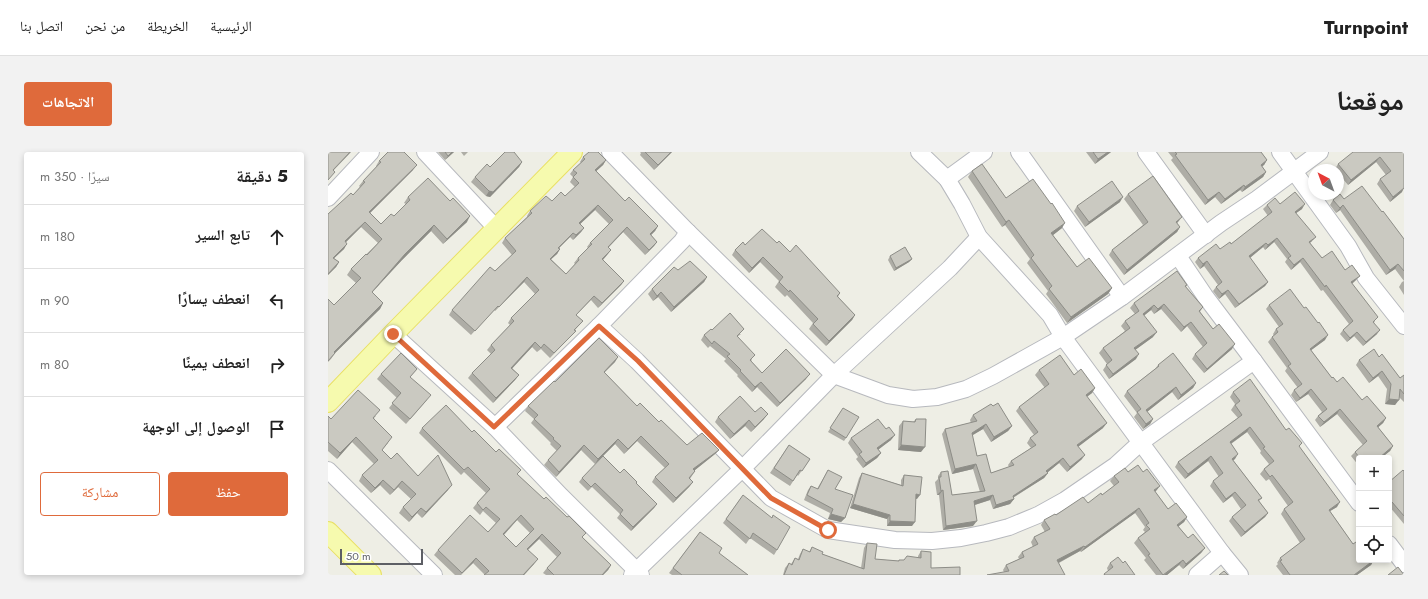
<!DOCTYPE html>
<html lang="ar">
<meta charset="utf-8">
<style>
:root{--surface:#fff;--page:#f2f2f2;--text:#222;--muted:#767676;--line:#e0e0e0;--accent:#df6a3b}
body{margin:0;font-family:Jost,"Noto Naskh Arabic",sans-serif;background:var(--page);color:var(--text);direction:rtl}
.controls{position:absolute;right:12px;bottom:12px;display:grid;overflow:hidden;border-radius:4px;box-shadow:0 2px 6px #0003}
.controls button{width:36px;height:36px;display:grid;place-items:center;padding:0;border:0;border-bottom:1px solid var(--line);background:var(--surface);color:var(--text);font:20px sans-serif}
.compass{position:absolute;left:980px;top:12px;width:36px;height:36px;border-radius:50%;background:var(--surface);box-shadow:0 2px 6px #0003;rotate:319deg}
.scale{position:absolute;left:12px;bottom:10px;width:83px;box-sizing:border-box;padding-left:4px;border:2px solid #5d5f65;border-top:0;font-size:11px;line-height:14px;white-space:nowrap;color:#5d5f65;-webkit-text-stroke:3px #fff;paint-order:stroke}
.stop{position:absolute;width:12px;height:12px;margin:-9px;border:3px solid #df6a3b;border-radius:50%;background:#fff}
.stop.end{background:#df6a3b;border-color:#fff;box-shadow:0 1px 4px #0008}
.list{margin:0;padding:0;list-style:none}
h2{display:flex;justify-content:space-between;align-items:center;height:52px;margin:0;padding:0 16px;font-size:17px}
h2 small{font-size:13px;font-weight:400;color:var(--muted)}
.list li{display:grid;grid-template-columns:26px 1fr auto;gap:12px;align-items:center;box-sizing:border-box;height:64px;padding:0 16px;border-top:1px solid var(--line)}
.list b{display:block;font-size:15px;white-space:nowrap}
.list em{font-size:13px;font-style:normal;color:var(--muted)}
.actions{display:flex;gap:8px;padding:12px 16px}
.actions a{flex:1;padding:9px 0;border:1px solid var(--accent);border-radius:4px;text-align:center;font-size:14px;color:var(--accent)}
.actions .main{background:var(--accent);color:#fff}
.icon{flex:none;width:22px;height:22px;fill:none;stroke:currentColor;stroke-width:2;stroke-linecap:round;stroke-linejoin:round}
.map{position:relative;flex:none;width:1076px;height:423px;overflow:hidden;direction:ltr;border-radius:4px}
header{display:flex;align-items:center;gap:24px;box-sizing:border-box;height:56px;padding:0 20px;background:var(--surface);border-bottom:1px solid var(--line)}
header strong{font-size:19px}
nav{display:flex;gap:22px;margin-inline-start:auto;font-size:14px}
.intro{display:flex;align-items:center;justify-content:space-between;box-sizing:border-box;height:96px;padding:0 24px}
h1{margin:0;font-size:28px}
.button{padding:10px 18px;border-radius:4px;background:var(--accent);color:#fff;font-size:14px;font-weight:700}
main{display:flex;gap:24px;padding:0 24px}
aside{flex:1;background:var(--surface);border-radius:4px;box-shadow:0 2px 6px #0003}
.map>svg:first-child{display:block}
</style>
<header>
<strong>Turnpoint</strong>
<nav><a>الرئيسية</a><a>الخريطة</a><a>من نحن</a><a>اتصل بنا</a></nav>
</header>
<div class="intro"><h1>موقعنا</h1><a class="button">الاتجاهات</a></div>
<main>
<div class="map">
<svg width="1076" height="423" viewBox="0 0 1076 423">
<rect width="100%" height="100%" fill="#eeeee5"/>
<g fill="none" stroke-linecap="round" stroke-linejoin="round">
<defs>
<g id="minor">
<polyline points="97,0 168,76"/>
<polyline points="591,0 619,27 634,52 651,85 722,163 735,185 894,401 912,423"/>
<polyline points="691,0 794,145"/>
<polyline points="818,0 878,83"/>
<polyline points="952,0 1020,94 1038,126 1076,174"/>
<polyline points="619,27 656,0"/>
<polyline points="0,46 43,0"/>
<polyline points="360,80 506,223 560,243 585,247 609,245 638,237 665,224 735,185 794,145 893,71 929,47 992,0"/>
<polyline points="850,104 877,144 926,209 1031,351"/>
<polyline points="271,174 309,209 443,346 500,378 567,388 604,389 633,386 658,381 681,375 710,363 737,348 788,313 812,291 926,209"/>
<polyline points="65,182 167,275 233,344 313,423"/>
<polyline points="167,275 271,174 354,89 360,80 282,0"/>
<polyline points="0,318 106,423"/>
<polyline points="1061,392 1076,412"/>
<polyline points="304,423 414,317 506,223 622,116 651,85"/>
<polyline points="869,423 894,401"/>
</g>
<g id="major">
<polyline points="0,250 65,182 244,0"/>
<polyline points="0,380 43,423"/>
</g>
</defs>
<use href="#minor" stroke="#b7b9be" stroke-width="18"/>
<use href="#major" stroke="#e9e064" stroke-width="22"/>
<use href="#minor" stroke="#fff" stroke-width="16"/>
<use href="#major" stroke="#f6faae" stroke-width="20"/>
</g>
<g fill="#aeada6" fill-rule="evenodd">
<polygon points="110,0 126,0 117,8"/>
<polygon points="133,0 140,0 136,4"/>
<polygon points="312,0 344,0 326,18 312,3 313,1"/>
<polygon points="758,0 783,0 767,12"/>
<polygon points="840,0 933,0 939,8 936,13 934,14 938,20 935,25 914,40 912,38 893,52 887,45 877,53 843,8 845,6"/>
<polygon points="1076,0 1074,40 1062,50 1049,32 1052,27 1058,23 1048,10 1020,33 1010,21 1010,18 1007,18 1007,17 1010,12"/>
<path d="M255,5L278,8L275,13L268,19L297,49L330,74L327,79L323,83L329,90L326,94L317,103L295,80L280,96L283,98L275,108L296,129L293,133L270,156L263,148L248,163L255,169L247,178L248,179L244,183L222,206L213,197L209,200L204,195L184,216L191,223L187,228L165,251L140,226L144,221L163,202L159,198L163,193L182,173L180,171L183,166L207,142L196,130L167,159L166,158L143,183L121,163L124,158L184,103L174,91L177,86L199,65V64L202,59L224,49L237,44L247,35L242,30L245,25L242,22L245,18L253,11L252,10ZM267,58L281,72L262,91L259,95L260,96L250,106L246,111L247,112L238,122L223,107L229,102L232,97L231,96L242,85L245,88L253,80L256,76L252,72Z"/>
<polygon points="51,9 85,18 42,61 53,72 66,64 78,52 76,51 80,45 139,70 115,92 103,79 74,108 44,140 55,151 52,157 7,201 3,207 0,210 0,147 6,153 28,131 19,123 23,117 50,91 33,75 18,90 16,97 6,106 11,110 8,115 0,123 0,62 25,43 32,35 31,34 35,29 48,15 48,14"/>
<polygon points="194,10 191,15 162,45 158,44 143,30 147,25 162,15"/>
<polygon points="644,19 678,46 734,76 725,83 749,115 784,136 780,142 739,171 718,142 720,139 699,111 702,107 677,73 674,75 640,25"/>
<polygon points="800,42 850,70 849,71 852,75 849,80 796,123 781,103 784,98 815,73 796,47"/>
<polygon points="1016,47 1054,60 1076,87 1076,129 1067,117 1058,123 1012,58 1008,61 1002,53 1005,48"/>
<polygon points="792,50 757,75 746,59 749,54"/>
<polygon points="952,52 974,57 968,61 984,89 982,91 994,106 1017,118 1028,128 1024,132 1047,170 1045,171 1049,182 1035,194 1026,184 1019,190 1012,182 1015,178 1021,172 995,138 993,139 972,110 963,118 957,110 959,107 946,90 937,98 935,95 922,106 940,130 937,134 907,156 897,142 891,147 885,139 888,135 890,133 876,114 872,117 867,110 870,106 892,97 903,92 940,64 935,57 939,53"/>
<polygon points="449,91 462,100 512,141 510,145 527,163 524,168 498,194 481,177 485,171 459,143 457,145 447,135 451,129 432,110 421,121 404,103 407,98 417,93"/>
<polygon points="562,104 584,107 581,110 566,119 560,108"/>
<polygon points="350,118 379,125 376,130 343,160 330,145 325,149 320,142 324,137"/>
<polygon points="1076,129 1076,143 1071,135 1074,130"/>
<polygon points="859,133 858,135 875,155 872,160 885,177 904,197 876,221 864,207 867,202 875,195 859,174 853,180 833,157 826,162 823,158 816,163 825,185 807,198 808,207 781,227 775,218 779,212 771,201 775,196 797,179 793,174 797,169 807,162 802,156 806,151"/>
<polygon points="941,153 997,188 983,198 1004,226 1009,230 1058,266 1055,271 1050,275 1065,294 1062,299 1053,306 1031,306 1031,314 1023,304 1027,300 1035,293 1009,262 992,275 987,268 990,264 994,260 980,242 968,250 963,243 966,238 970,236 957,219 959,216 940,190 944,185 946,184 945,182 948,177 951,175 938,157"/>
<polygon points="384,178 413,182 409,185 424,208 423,209 434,221 478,227 449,255 429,235 424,240 409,224 410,223 396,209 398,207 382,194 380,196 373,188 376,183"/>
<polygon points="1051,205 1072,226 1076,223 1076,250 1071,245 1067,253 1057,252 1059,237 1050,224 1041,231 1028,213 1031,208"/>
<polygon points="287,210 276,220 309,254 331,270 359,293 391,298 387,302 367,318 367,319 362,327 365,330 361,335 345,351 324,330 327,325 337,316 309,289 296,302 287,292 267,312 253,298 228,325 216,313 220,308 229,299 222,292 223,291 203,271 206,267 197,259 200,254 227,230"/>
<polygon points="830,213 868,231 865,236 850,248 844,240 819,260 825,267 822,272 815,277 806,265 809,261 796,244 799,239 827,217"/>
<polygon points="89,217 82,225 99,248 78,272 61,256 69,246 49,227 53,222"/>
<polygon points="711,218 746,223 767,236 764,241 759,245 775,276 750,294 754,307 739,320 731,311 719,321 720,321 716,326 685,346 686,347 682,352 665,357 662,348 647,353 645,374 615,378 611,343 609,343 607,330 610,327 610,324 613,320 624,343 652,340 645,317 624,322 614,282 617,277 643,271 642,268 645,263 665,254 684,274 680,279 663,290 655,277 644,283 649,304 663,321 681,315 680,313 683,309 703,296 699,291 702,286 706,283 688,259 691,255 717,236 707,223"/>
<polygon points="905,240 958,278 974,291 971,295 1009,355 1002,359 1025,392 1046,408 1043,413 1029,423 955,423 948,414 950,412 949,411 952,406 972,391 953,362 956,357 960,354 941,327 938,329 932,322 936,317 941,312 932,301 933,299 919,280 903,292 907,307 905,308 934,346 931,349 940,361 937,365 913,385 901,369 904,365 913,357 904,344 895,351 882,334 885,329 891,325 880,309 857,327 847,315 850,310 910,266 903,258 907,252 902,245"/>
<polygon points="513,259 518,286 516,289 500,280"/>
<polygon points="427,260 436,267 423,280 417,274 402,287 387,270 390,265"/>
<polygon points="0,264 3,267 48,264 46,266 60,291 54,298 63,307 90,324 120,338 94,366 89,361 81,370 71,361 75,355 83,347 70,335 62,343 52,333 43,341 31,329 34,323 46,312 24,290 9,307 0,299"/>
<polygon points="588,267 593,300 570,298 571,274 575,269 585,270"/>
<path d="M94,276L144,280L189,322L283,413L280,418L275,423H218L215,421L219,416L229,405L211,387L200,398L206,412L196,423H156H157L145,411L133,423H127L106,403L110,398L160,380L168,371L155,359L152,363L145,356L149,351L158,341L136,320L133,323L91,281ZM189,368L202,381L188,395L176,383Z"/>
<polygon points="523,286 563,288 550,297 553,301 549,306 535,316 528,307 530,305 520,291"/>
<polygon points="461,293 482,307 470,324 469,323 462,334 442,321"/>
<polygon points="500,318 507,337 517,366 513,370 500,367 502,361 476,348 480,338 483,334 489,337"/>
<polygon points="1076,319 1076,372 1061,354 1061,330"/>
<polygon points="800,320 828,339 827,340 840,357 859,365 856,370 850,374 860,386 877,396 873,401 855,417 851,413 839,423 828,423 816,408 818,406 806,391 810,386 817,380 815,378 817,375 807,361 753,400 752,399 731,411 676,420 675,418 678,413 691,407 690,405 694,400 705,395 703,390 706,385 717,380 713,373 716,368 760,351 774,343 786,334 782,329 786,324"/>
<polygon points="292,321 308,332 329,352 326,356 303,379 289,366 292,362 264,335 260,339 251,330 254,326"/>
<polygon points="534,321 573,333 573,328 576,323 589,347 588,347 584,374 559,374 559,367 522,356 531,326"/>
<polygon points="415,343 449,398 446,403 422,386 418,392 395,371"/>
<polygon points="372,380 391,402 420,423 344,423 341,421"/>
<polygon points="539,391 547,407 570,409 571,408 576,408 590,406 590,404 593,399 603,416 632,423 455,423 457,416 461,411 463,412 467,406 470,407 472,402 475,397 481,400 484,395 494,402 533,416 536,396"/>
<polygon points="782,411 795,411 807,423 775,423 780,419 779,416"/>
</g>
<g fill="#8d8d87">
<polygon points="22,0 23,0 1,23 5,18"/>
<polygon points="124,0 126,0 117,8 120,4"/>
<polygon points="343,0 344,0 326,18 330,13"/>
<polygon points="780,0 783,0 767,12 770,7"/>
<polygon points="1052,5 1048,10 1020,33 1023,28"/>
<polygon points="278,8 275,13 264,23 267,18"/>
<polygon points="939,8 936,13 929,18 933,13"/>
<polygon points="194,10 191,15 162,45 158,44 161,39"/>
<polygon points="89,13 85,18 38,65 41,60"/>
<polygon points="938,20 935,25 914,40 917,35"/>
<polygon points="916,33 912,38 893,52 897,47"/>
<polygon points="1076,36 1074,40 1062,50 1065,45"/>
<polygon points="891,40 887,45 877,53 880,48"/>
<polygon points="795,45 792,50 757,75 761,70"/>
<polygon points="977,52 974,57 964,64 967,60"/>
<polygon points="270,53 267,58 248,76 251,71"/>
<polygon points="1015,53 1012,58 1008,61 1012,56"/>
<polygon points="142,64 139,70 115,92 119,87"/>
<polygon points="854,65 850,70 844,75 848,70"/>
<polygon points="681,68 677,73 674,75 678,70"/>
<polygon points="37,70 33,75 13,95 17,89"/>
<polygon points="737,71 734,76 720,87 723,81"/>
<polygon points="106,73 103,79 74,108 40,145 44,140 77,102"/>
<polygon points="330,74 327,79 319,87 322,82"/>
<polygon points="299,75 295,80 276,100 280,95"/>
<polygon points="852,75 849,80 796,123 799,118"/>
<polygon points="256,76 253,80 245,88 248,83"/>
<polygon points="245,81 242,85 227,100 230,96"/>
<polygon points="988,85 984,89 978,94 981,90"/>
<polygon points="949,86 946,90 937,98 940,93"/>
<polygon points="329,90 326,94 317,103 321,98"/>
<polygon points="938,91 935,95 918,109 921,104"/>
<polygon points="19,92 16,97 1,111 5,106"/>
<polygon points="232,97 229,102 219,111 222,107"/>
<polygon points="283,98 279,103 271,112 274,107"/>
<polygon points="435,105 432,110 421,121 424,116"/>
<polygon points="975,106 972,110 963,118 966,113"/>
<polygon points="584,107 581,110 566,119 568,116"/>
<polygon points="879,109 876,114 872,117 875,112"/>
<polygon points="11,110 8,115 0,123 0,122"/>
<polygon points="1070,112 1067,117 1058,123 1062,118"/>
<polygon points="1032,124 1028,128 1020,135 1023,130"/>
<polygon points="199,125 196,130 167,159 171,155"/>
<polygon points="379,125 376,130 343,160 346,155"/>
<polygon points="296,129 293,133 270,156 274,151"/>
<polygon points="940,130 937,134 907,156 911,152"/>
<polygon points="784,136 780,142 739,171 743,165"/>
<polygon points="900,138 897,142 891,147 894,142"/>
<polygon points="333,140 330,145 325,149 329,144"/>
<polygon points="55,151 52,157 2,206 6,200"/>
<polygon points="836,152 833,157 826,162 830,157"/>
<polygon points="826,153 823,158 812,167 815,162"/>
<polygon points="527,163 524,168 498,194 501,189"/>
<polygon points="863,170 853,180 856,175"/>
<polygon points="1052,178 1049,182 1035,194 1038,190"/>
<polygon points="829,180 825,185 803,201 806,196"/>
<polygon points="1029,180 1026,184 1019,190 1022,186"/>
<polygon points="1000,183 997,188 978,202 982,197"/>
<polygon points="207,190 204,195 180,221 183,216"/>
<polygon points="907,192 904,197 876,221 879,217"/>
<polygon points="811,202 808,207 781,227 785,222"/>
<polygon points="290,205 287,210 272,225 276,220"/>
<polygon points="1054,219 1050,224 1041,231 1045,226"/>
<polygon points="482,222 478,227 449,255 452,251"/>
<polygon points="191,223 187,228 165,251 168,246"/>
<polygon points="433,230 429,235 424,240 427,235"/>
<polygon points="868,231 865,236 850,248 853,243"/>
<polygon points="848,235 844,240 815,263 818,258"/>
<polygon points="767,236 764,241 754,248 758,243"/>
<polygon points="983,237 980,242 968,250 972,246"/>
<polygon points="1061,247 1071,248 1067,253 1057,252"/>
<polygon points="1012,257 1009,262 992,275 996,270"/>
<polygon points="440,262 436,267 423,280 427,275"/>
<polygon points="1058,266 1055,271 1046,279 1049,274"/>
<polygon points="825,267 822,272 815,277 818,272"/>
<polygon points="421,268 417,274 402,287 406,282"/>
<polygon points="779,271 775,276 746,298 749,293"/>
<polygon points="658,272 655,277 640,286 644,281"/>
<polygon points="684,274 680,279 663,290 666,285"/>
<polygon points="922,275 919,280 898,295 902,290"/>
<polygon points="567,283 563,288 546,301 549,296"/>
<polygon points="313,284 309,289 296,302 300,297"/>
<polygon points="28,285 24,290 9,307 12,301"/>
<polygon points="290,287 287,292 267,312 270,307"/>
<polygon points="256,293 253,298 228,325 231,320"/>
<polygon points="573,293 597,295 593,300 570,298"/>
<polygon points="1065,294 1062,299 1053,306 1051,306"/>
<polygon points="391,298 387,302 362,322 365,317"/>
<polygon points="553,301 549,306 535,316 538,311"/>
<polygon points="910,302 907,307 900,312 904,307"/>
<polygon points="757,303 754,307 739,320 742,315"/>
<polygon points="883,304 880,309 857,327 860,322"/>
<polygon points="735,306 731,311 715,324 718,319"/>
<polygon points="648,312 645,317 624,322 627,317"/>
<polygon points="720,321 716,326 681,348 686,347 682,352 665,357 668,353 685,344"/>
<polygon points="55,328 52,333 43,341 47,336"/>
<polygon points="74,329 70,335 62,343 66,338"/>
<polygon points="365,330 361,335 345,351 348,346"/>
<polygon points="124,333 120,338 94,366 98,360"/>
<polygon points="832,334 828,339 823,343 826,338"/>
<polygon points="615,338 611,343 609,343 613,339"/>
<polygon points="907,340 904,344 895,351 898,347"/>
<polygon points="588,342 592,343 589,347 585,346"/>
<polygon points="665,343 662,348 643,354 646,349"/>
<polygon points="1012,350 1009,355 997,362 1001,358"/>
<polygon points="329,352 326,356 303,379 305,375"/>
<polygon points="525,352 562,363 559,367 522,356"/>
<polygon points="93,356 89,361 81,370 84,365"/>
<polygon points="811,356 807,361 753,400 757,395"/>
<polygon points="940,361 937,365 913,385 917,380"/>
<polygon points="503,362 517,366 513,370 500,367"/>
<polygon points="193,363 189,368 172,387 175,382"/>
<polygon points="859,365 856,370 846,378 849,373"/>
<polygon points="562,369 587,370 584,374 559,374"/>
<polygon points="649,369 645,374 615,378 618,374"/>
<polygon points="214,382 211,387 195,402 199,397"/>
<polygon points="756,394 752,399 726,413 729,408"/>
<polygon points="877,396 873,401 855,417 858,412"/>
<polygon points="148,406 145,411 132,423 134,421"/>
<polygon points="210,407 206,412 196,423 195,423"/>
<polygon points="855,408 851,413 839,423 836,423"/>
<polygon points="1046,408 1043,413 1029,423 1026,423"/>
<polygon points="283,413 280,418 275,423 274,423"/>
</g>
<g fill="#cac9c1" stroke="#8d8d87" fill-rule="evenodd">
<polygon points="0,0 22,0 5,18 7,20 0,28"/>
<polygon points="60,0 76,0 89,13 41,60 53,72 63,62 66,64 82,48 80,45 100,26 122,49 125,46 142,64 119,87 106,73 77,102 44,140 55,151 6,200 7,201 0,209 0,147 6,153 33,126 23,117 38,102 39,103 54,87 37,70 17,89 19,92 5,106 11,110 0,122 0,62 23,41 25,43 37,30 35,29 53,10 51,9"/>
<polygon points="117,0 124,0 120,4"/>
<polygon points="177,0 186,0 194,10 165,40 161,39 147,25 159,12 162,15"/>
<path d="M261,0H270L278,8L267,18L297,49L301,45L330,74L322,82L329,90L321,98L299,75L280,95L283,98L274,107L296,129L274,151L266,144L248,163L255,169L246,178L248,179L226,201L216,192L213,196L207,190L183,216L191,223L168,246L144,221L167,198L163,193L186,169L183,166L211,138L199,125L171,155L170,154L147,179L124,158L162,115L167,119L188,99L177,86L204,61L202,59L218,44L224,49L233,40L237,44L251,31L245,25L249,21L245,18L257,7L255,5ZM270,53L285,68L262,91L264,92L250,106L251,108L238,122L222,107L232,97L230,96L245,81L248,83L256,76L251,71Z"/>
<polygon points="317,0 343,0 330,13"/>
<polygon points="765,0 780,0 770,7"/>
<polygon points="847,0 933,0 939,8 933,13 938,20 917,35 916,33 897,47 891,40 880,48 847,3 849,2"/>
<polygon points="1025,0 1076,0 1076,36 1065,45 1052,27 1063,19 1052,5 1023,28 1010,12"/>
<polygon points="654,12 678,46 705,27 723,52 724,51 737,71 723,81 749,115 761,106 784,136 743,165 721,137 724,134 703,106 706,103 681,68 678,70 644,19"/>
<polygon points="825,24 854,65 848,70 852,75 799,118 784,98 820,70 800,42"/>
<polygon points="784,29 795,45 761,70 749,54"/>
<polygon points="1034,34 1054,60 1055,59 1076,87 1076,119 1070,112 1062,118 1015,53 1012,56 1005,48 1012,42 1016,47"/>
<polygon points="967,40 977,52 967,60 988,85 981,90 994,106 1004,99 1017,118 1024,113 1032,124 1023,130 1050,165 1045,170 1052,178 1038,190 1029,180 1022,186 1015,178 1025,169 998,133 997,135 975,106 966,113 960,106 963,104 949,86 940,93 938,91 921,104 940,130 911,152 900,138 894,142 888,135 894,130 879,109 875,112 870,106 888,92 892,97 902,90 903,92 944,60 939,53 947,46 952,52"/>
<polygon points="434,77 449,91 451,89 462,100 468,93 512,141 509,144 527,163 501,189 485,172 490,167 462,138 461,140 451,130 455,125 435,105 424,116 407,98 415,90 417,93"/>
<polygon points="577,95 584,107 568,116 562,104"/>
<polygon points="362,109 379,125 346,155 333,140 329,144 324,137 346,115 350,118"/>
<polygon points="849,119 859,133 857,134 875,155 871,159 885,177 891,172 907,192 879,217 867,202 879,191 863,170 856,175 836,152 830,157 826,153 815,162 829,180 806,196 811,202 785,222 778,213 784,208 775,196 802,176 797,169 811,159 806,151"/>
<polygon points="962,137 976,156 978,155 990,171 991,170 1000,183 982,197 1004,226 1005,225 1009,230 1015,225 1034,248 1039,244 1058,266 1049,274 1065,294 1051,306 1032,306 1027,300 1039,289 1012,257 996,270 990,264 999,257 983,237 972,246 966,238 974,232 960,214 963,212 944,185 950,180 948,177 955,172 941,153"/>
<polygon points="402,161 416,177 409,184 427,203 422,208 434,221 458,197 482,222 452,251 433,230 427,235 412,219 413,218 399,204 402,202 386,189 384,192 376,183 383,177 384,178"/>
<polygon points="271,186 290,205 276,220 309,254 312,251 331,270 333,268 359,293 374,281 391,298 365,317 367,319 361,326 365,330 348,346 327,325 341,312 313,284 300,297 290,287 270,307 256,293 231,320 220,308 233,294 225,287 226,286 206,267 210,263 200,254 226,229 227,230"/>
<polygon points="1046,197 1051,205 1054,202 1072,226 1076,223 1076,242 1072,237 1071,248 1061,247 1063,232 1054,219 1045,226 1031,208"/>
<polygon points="73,201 89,217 82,225 103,243 82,267 64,251 73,241 53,222"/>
<polygon points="845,201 868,231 853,243 848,235 818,258 825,267 818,272 809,260 813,257 799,239 831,214 830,213"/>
<polygon points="732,203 746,223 753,217 767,236 758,243 779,271 749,293 757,303 742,315 735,306 718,319 720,321 685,344 686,347 668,353 665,343 646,349 649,369 618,374 615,338 613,339 611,325 613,325 613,320 620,319 624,343 657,339 648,312 627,317 617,277 649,269 645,263 663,252 665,254 670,251 684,274 666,285 658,272 644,281 649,304 658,302 663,321 686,313 683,309 708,293 702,286 710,280 691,255 721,232 711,218"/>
<polygon points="922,227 958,278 961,276 974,291 971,294 1012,350 1001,358 1025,392 1031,388 1031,408 1046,408 1026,423 962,423 952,409 954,408 952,406 977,387 956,357 965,350 944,323 942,325 936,317 946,309 935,296 937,295 922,275 902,290 910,302 904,307 934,346 930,348 940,361 917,380 904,365 918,353 907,340 898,347 885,329 895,321 883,304 860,322 850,310 914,263 907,253 912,249 905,240"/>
<polygon points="30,238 52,258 45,266 64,285 54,298 63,307 69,301 90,324 110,303 124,333 98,360 93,356 84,365 75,355 88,342 74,329 66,338 55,328 47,336 34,323 50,308 28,285 12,301 0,290 0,264 3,267"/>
<polygon points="412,244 427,260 433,255 440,262 427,275 421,268 406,282 390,265"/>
<path d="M118,253L144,280L146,278L168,300L171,297L193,318L189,322L216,347L218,345L239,365L241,364L258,381L254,385L283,413L274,423H226L219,416L233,401L214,382L199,397L210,407L195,423H156L161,419L148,406L134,421L110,398L142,363L160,380L172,367L158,355L155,358L149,351L162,337L140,315L136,318L94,276ZM193,363L206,377L188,395L175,382Z"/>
<polygon points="515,256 531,265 518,286 502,276"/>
<polygon points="550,267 558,277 561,275 567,283 549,296 553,301 538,311 531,302 534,300 523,286"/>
<polygon points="588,267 598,267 597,295 573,293 575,269 587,270"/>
<polygon points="461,293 482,307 474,319 472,318 465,329 446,316"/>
<polygon points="275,304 292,321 296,317 309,330 308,331 329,352 305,375 292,362 295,358 267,331 263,335 254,326"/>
<polygon points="810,313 815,320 819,317 832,334 826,338 840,357 848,351 859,365 849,373 860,386 865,382 877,396 858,412 855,408 835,423 820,403 822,402 810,386 822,377 818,373 821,371 811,356 757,395 756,394 729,408 737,423 659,423 681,419 678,413 696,405 694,400 710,392 706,385 722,377 716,368 727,362 728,363 755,345 760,351 773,341 774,343 791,330 786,324 797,316 800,320"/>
<polygon points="500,318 514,325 507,337 525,343 517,366 503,362 505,357 479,343 483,334 490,337"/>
<polygon points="1075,318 1076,319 1076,364 1064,350 1061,352 1061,330"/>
<polygon points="534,321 575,334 576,323 594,325 592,343 588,342 587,370 562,369 562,363 525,352"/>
<polygon points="415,343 444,366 445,363 462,375 449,398 425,381 422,387 398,367"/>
<polygon points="372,380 394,396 391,401 420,423 354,423 345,416"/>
<polygon points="539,391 549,392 547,407 571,409 571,408 576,408 579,404 593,406 593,399 603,400 603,416 632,415 632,423 456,423 461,411 464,413 467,406 471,408 475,397 482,400 484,395 495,400 494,402 536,417"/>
<polygon points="790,405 795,411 797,409 807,423 777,423 776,422 785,415 782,411"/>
<polygon points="1070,415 1076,423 1060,423"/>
<polygon points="896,419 900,423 891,423"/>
</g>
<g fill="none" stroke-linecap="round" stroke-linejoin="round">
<polyline stroke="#df6a3b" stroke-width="5" points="65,182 166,275 271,174 310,209 443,346 500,378"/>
</g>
</svg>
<div class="controls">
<button>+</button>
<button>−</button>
<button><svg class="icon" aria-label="locate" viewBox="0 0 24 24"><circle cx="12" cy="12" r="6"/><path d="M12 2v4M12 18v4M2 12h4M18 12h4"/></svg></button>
</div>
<svg class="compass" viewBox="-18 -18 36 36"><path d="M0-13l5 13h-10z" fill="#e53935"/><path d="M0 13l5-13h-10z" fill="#767676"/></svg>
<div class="scale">50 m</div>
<div class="stop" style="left:500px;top:378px"></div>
<div class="stop end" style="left:65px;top:182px"></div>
</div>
<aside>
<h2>5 دقيقة<small>سيرًا · 350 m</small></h2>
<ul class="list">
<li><svg class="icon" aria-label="ahead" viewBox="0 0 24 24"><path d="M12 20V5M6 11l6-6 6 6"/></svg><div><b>تابع السير</b></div><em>180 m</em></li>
<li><svg class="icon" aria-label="left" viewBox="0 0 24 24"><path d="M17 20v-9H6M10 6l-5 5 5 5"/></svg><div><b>انعطف يسارًا</b></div><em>90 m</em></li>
<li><svg class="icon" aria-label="right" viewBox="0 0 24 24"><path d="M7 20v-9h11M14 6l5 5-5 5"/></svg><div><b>انعطف يمينًا</b></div><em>80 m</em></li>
<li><svg class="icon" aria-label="arrive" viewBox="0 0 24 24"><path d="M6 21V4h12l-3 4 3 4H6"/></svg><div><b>الوصول إلى الوجهة</b></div></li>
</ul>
<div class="actions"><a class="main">حفظ</a><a>مشاركة</a></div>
</aside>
</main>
